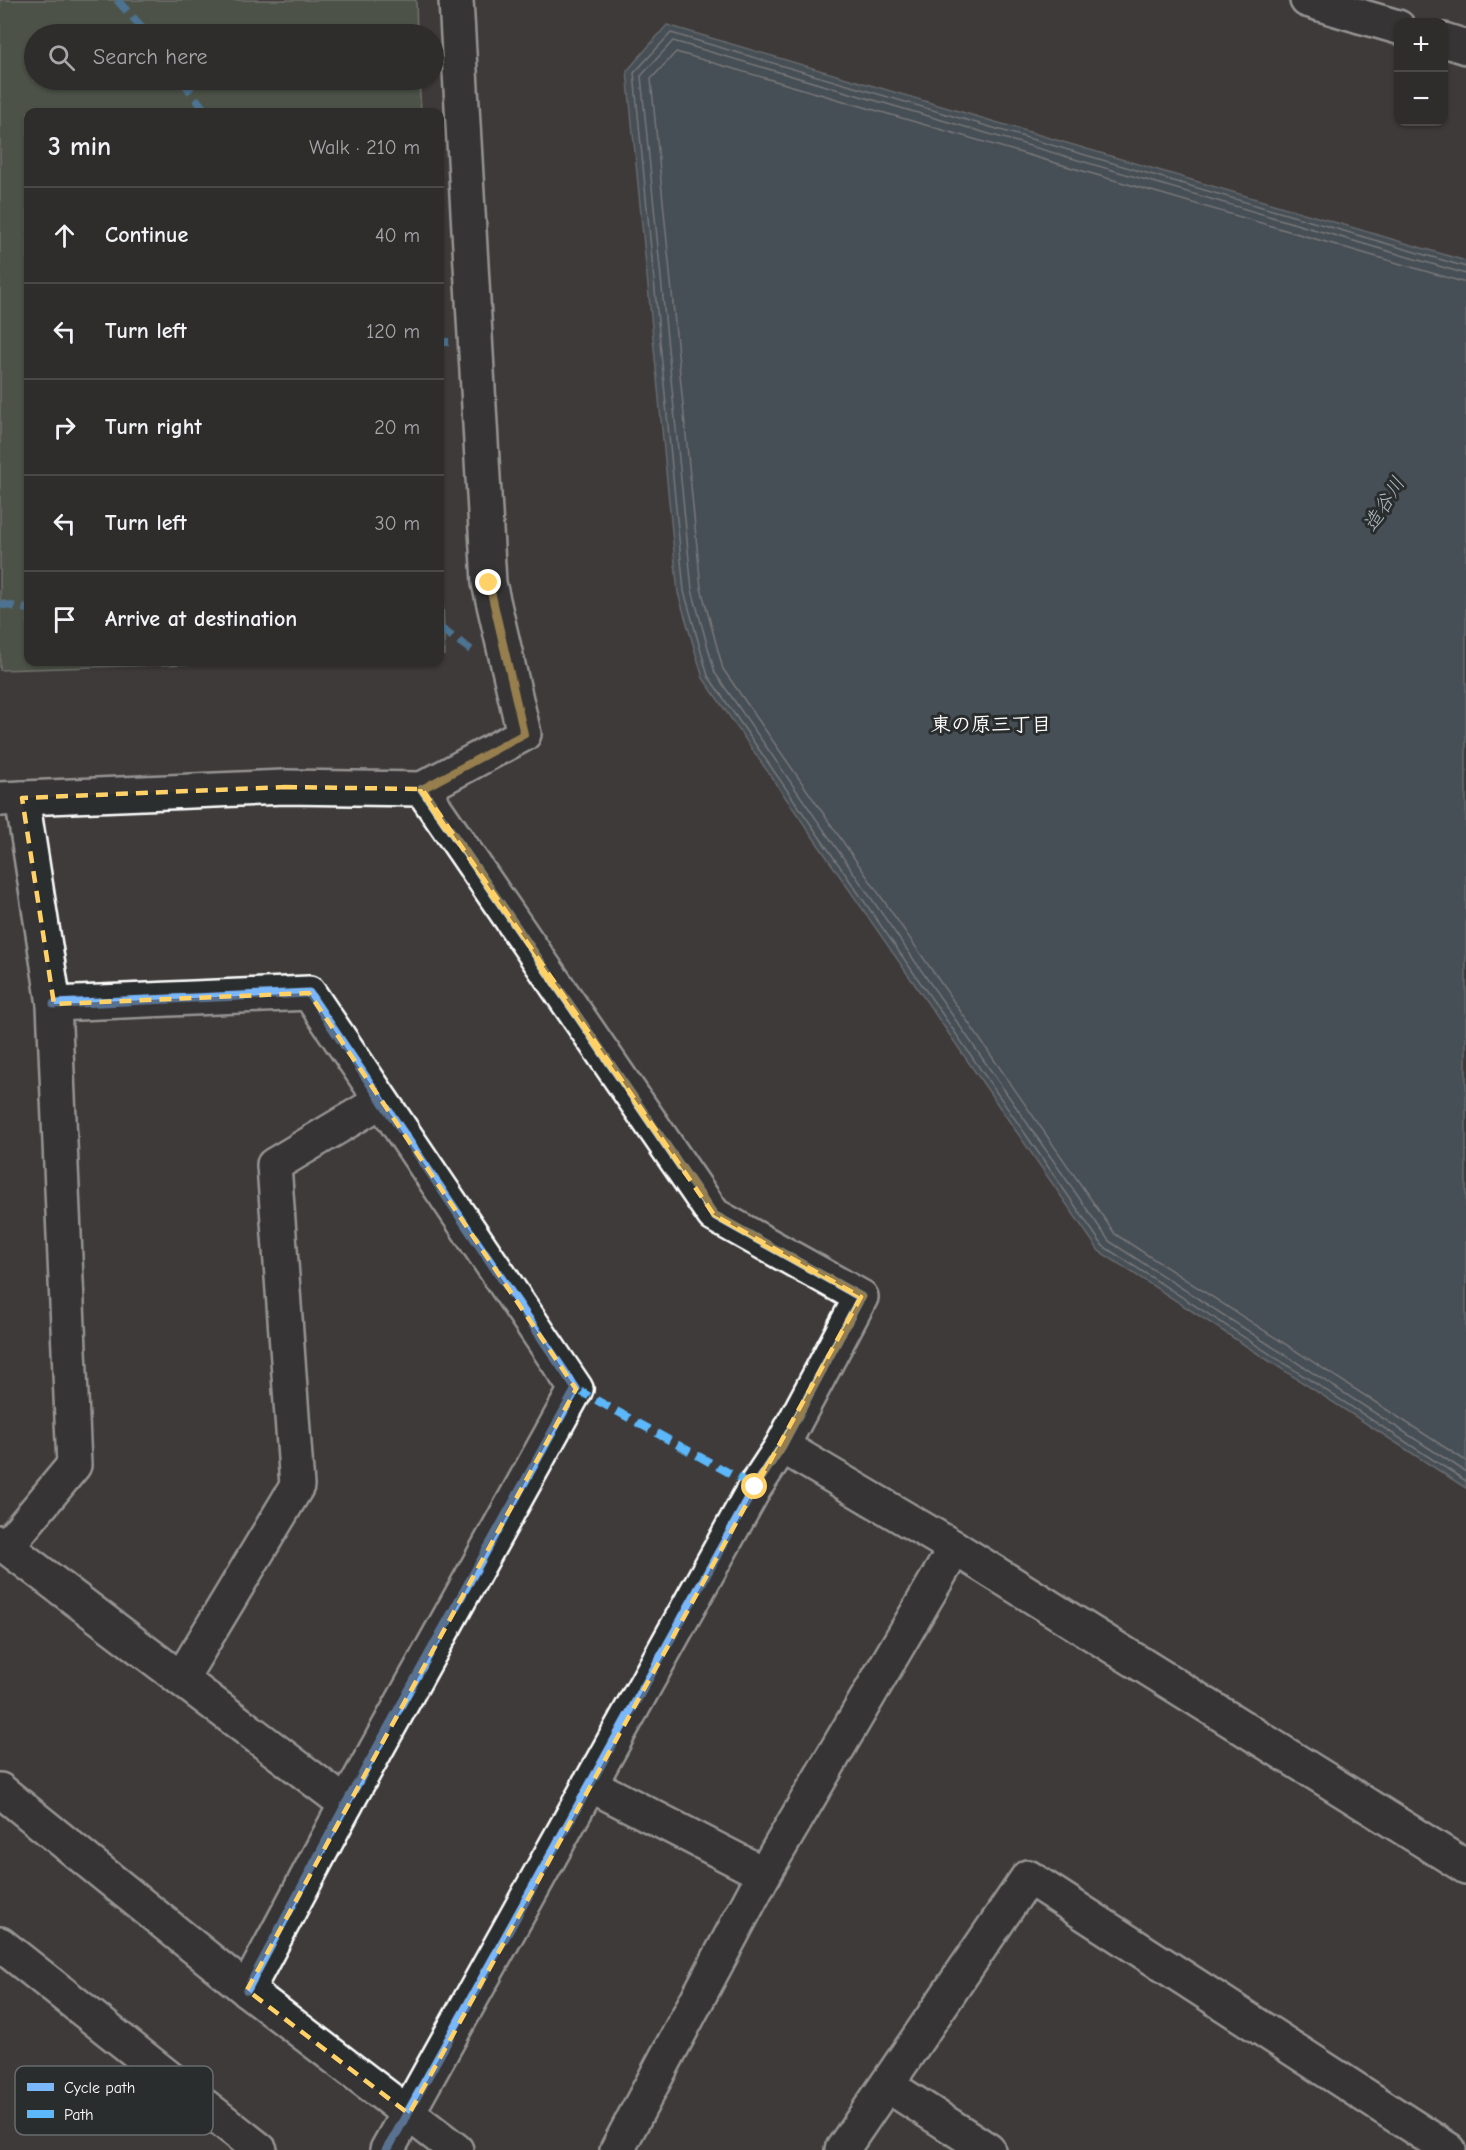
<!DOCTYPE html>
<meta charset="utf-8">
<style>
:root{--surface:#2f2c2c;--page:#3b3838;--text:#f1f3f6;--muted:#a7a7a9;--line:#4a4848}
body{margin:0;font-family:"Comic Neue","Klee One",sans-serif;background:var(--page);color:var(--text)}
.controls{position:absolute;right:18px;top:18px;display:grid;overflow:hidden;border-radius:12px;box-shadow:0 2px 4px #0004}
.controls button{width:54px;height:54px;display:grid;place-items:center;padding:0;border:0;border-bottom:2px solid var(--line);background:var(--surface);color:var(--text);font:30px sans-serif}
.stop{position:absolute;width:18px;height:18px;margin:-14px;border:4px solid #ffd166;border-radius:50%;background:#fff}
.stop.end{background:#ffd166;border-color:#fff;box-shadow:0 2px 6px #0008}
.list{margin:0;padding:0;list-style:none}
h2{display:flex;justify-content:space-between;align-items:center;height:78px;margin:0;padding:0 24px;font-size:26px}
h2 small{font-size:20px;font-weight:400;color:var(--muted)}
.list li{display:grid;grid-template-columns:39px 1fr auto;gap:18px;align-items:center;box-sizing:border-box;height:96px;padding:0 24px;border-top:2px solid var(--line)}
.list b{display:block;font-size:22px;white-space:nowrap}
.list em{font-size:20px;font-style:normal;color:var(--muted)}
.icon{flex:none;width:33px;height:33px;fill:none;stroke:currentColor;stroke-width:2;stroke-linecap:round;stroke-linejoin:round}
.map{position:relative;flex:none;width:1466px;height:2150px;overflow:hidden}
.search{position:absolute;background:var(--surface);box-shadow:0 2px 4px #0004;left:24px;top:24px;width:420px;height:66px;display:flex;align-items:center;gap:15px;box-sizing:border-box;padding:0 21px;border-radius:33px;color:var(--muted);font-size:22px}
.panel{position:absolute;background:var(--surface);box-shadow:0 2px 4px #0004;left:24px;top:108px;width:420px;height:558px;border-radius:12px}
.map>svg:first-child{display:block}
</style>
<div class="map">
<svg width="1466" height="2150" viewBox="0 0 1466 2150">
<rect width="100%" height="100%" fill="#3f3b3b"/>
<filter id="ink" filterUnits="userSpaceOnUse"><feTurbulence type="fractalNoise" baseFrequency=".0167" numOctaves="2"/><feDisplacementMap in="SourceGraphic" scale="12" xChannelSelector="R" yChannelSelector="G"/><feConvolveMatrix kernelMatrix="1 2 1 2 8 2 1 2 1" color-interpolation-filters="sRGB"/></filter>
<g filter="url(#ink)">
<g fill="#5c6f59" stroke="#aeb7ac" stroke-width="1.5">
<polygon points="0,0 416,0 417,34 34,34 34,80 419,80 421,112 28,112 28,662 254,662 0,670"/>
<polygon points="440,527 445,655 440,655"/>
</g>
<polygon fill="#4f6774" stroke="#95a4ac" stroke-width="1.5" points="667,25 1466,261 1466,1488 1099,1251 703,678 678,593 627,71"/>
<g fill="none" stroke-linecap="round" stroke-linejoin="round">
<g stroke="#b9c2c7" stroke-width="1.5">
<polyline points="1466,267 671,33 634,73 684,591 708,676 1103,1246 1466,1481"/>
<polyline points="1466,274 673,41 641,76 692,590 715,673 1109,1241 1466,1472"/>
<polyline points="1466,283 676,52 651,79 701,588 723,669 1115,1234 1466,1461"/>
</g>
<defs>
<g id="street">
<polyline points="1360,16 1398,27"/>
<polyline points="1444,40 1466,47"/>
<polyline points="0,799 285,787 422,789 524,734 489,583 456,0"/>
<polyline points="54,1004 309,993 576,1389 346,1804 247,1990"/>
<polyline points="782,1446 955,1548 1466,1867"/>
<polyline points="0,1542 346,1804"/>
<polyline points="6,1547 74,1465 54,1004 22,798"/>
<polyline points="181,1679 297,1486 274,1165 381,1101"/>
<polyline points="589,1784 764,1874"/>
<polyline points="0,1790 247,1990 456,2150"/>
<polyline points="0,1944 260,2150"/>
<polyline points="887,2085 988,2150"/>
<polyline points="387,2150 755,1487 782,1446 861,1297 714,1215 422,789"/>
<polyline points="617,2150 764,1874 955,1548"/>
<polyline points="842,2150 1028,1877 1449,2150"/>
</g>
<polyline id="secondary" points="1307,0 1360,16"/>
</defs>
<use href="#street" stroke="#fff" stroke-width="38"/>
<use href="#secondary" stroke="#fff" stroke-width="38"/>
<use href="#street" stroke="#2a2d2e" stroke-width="33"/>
<use href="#secondary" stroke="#2a2d2e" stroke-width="33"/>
<g stroke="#5cb8fa" stroke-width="8" stroke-dasharray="15 8" stroke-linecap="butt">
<polyline points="117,0 148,34"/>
<polyline points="182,80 206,112"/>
<polyline points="440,342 449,342"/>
<polyline points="0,604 28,609"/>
<polyline points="440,628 474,652"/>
<polyline points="576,1389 755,1487"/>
</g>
<defs>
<g id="cycleway">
<polyline points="54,1004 309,993 576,1389 346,1804 247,1990"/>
<polyline points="387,2150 755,1487 782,1446 861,1297 714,1215 422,789"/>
</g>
</defs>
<use href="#cycleway" stroke="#2a2d2e" stroke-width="13"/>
<use href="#cycleway" stroke="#7ab7fb" stroke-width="9"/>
</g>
</g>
<g fill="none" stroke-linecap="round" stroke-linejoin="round" filter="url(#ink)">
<polyline stroke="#ffd166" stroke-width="8" points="489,583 524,734 422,789 714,1215 861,1297 782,1446 755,1487"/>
</g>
<path d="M0 0H1466V2150H0ZM285,787L422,789L714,1215L861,1297L409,2114L247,1990L576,1389L309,993L54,1004L22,798Z" fill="#3f3b3b" fill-opacity=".55" fill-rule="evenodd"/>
<path fill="none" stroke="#ffd166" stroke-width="4.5" stroke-dasharray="12 8" stroke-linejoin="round" d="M285,787L422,789L714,1215L861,1297L409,2114L247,1990L576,1389L309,993L54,1004L22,798Z"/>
<g text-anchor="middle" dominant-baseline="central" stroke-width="6" stroke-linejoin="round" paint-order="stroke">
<g font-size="20" font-style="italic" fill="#b0bbc0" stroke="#2a2d2e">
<text transform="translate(1384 504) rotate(-58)">造谷川</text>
</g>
<g font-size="20" font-weight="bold" fill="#fff" stroke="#2a2d2e">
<text x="991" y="724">東の原三丁目</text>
</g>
</g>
<rect x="15" y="2066" width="198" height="69" rx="9" fill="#2a2d2e" stroke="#6a6c6d" stroke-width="1.5"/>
<rect x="27" y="2083" width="27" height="8" fill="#7ab7fb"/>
<rect x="27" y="2110" width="27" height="8" fill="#5cb8fa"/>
<g font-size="16" fill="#fff">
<text x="64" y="2093">Cycle path</text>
<text x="64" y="2120">Path</text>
</g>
</svg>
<div class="controls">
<button>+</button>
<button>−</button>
</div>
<div class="stop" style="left:755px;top:1487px"></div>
<div class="stop end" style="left:489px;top:583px"></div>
<div class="search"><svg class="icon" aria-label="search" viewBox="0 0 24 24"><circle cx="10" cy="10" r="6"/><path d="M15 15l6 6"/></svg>Search here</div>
<section class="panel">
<h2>3 min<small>Walk · 210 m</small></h2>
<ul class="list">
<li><svg class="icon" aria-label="ahead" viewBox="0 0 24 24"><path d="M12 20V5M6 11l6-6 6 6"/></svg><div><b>Continue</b></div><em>40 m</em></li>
<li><svg class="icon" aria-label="left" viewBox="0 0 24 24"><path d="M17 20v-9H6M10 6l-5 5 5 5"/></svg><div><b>Turn left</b></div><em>120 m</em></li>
<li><svg class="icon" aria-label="right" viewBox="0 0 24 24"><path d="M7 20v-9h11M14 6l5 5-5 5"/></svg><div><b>Turn right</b></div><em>20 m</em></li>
<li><svg class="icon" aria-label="left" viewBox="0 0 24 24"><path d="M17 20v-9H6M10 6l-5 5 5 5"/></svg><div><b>Turn left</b></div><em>30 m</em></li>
<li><svg class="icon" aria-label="arrive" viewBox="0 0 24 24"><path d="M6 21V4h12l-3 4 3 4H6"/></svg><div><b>Arrive at destination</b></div></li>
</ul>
</section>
</div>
